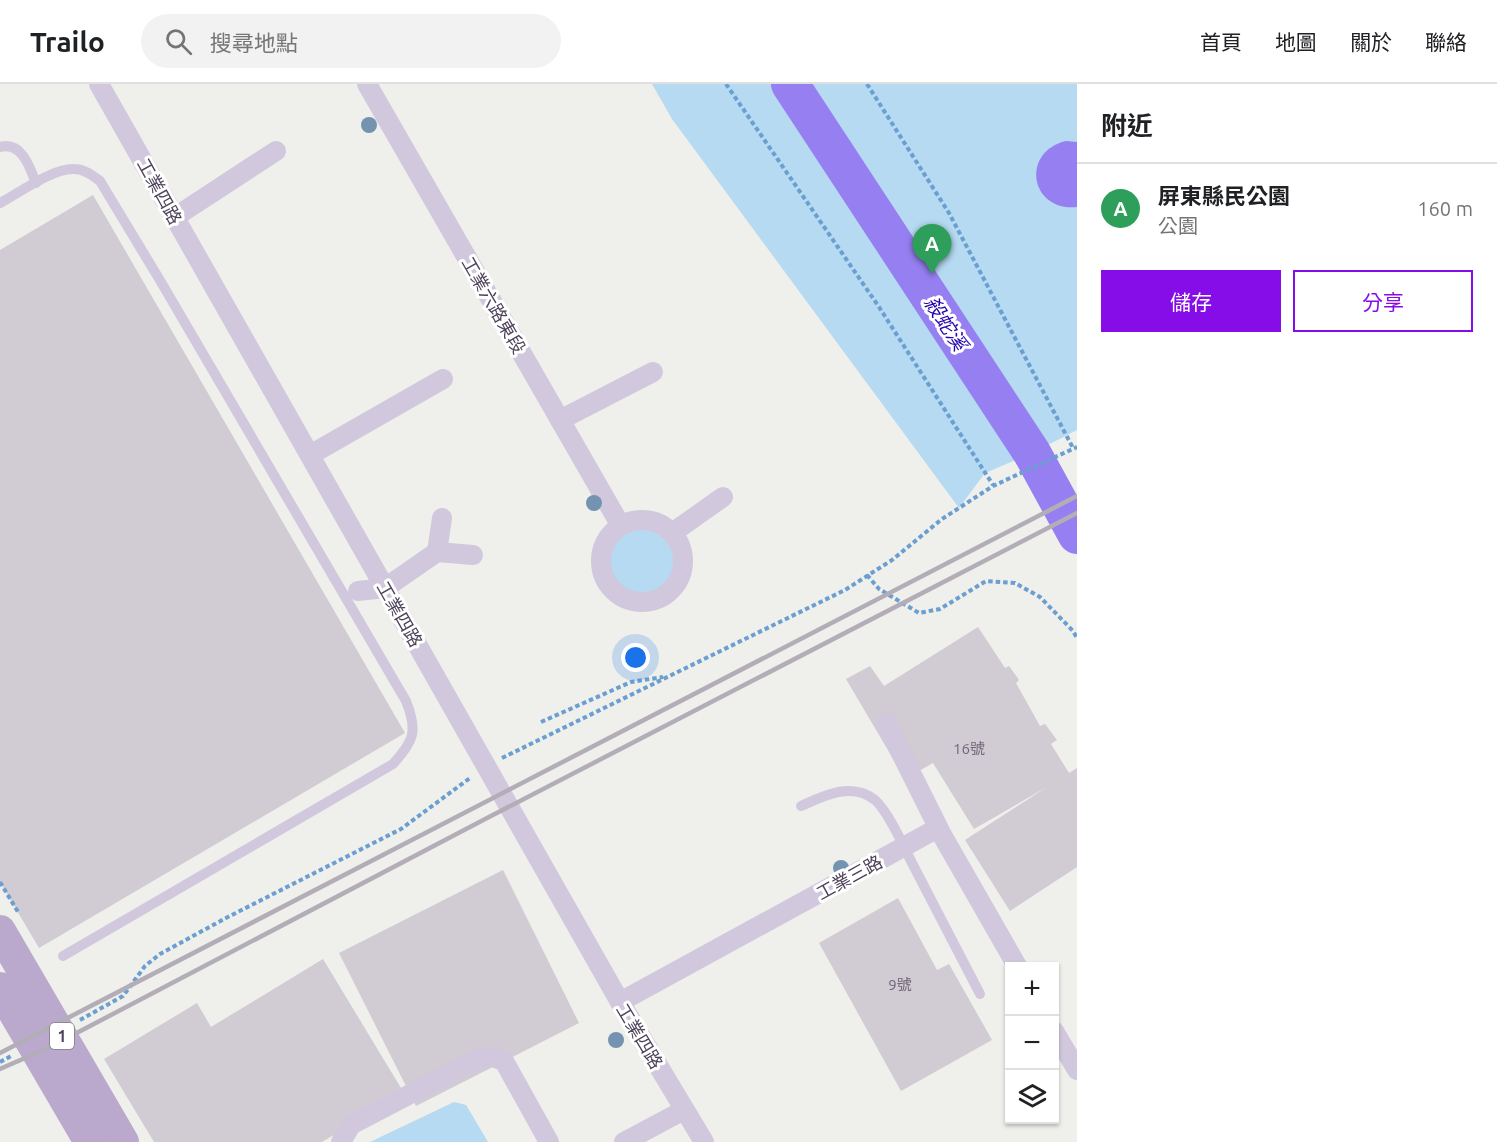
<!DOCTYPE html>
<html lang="zh-TW">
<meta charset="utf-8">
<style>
:root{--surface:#fff;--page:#f2f2f2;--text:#202124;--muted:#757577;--line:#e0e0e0;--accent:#860de7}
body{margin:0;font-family:Ubuntu,"Noto Sans TC",sans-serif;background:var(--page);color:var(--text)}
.controls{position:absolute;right:18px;bottom:18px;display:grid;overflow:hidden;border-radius:0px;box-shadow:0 2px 4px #0004}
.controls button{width:54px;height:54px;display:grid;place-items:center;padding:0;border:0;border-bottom:2px solid var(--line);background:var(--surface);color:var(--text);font:30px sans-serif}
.you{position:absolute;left:636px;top:574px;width:21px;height:21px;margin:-15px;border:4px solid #fff;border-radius:50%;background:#1a73e8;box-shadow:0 0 0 9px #1a73e833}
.badge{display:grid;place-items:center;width:39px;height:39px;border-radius:50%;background:var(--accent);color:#fff;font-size:20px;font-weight:700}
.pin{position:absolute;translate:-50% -50px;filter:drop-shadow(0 2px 3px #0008)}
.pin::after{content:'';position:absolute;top:32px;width:21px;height:18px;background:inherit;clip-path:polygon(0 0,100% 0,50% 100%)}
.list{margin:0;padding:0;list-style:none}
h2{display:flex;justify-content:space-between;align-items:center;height:78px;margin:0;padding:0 24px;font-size:26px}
h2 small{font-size:20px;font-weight:400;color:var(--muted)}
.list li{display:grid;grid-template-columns:39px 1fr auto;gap:18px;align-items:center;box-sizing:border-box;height:90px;padding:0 24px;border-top:2px solid var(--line)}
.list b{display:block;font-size:22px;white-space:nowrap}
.list p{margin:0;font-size:20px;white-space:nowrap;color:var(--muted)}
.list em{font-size:20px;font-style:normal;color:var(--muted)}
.actions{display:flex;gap:12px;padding:18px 24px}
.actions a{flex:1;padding:14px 0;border:2px solid var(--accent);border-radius:0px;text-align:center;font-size:21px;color:var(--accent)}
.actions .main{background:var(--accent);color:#fff}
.icon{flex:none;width:33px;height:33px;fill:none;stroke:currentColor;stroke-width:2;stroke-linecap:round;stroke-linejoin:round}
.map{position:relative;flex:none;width:1077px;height:1058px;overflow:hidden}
header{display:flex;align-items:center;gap:36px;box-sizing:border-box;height:84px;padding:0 30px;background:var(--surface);border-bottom:2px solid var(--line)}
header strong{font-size:28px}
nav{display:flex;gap:33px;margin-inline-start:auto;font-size:21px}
.search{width:420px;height:54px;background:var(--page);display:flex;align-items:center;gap:15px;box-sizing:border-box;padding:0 21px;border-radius:33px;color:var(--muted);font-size:22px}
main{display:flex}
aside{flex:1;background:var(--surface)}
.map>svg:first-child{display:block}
</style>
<header>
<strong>Trailo</strong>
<div class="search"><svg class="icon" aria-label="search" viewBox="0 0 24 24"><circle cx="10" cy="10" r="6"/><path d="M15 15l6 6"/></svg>搜尋地點</div>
<nav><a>首頁</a><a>地圖</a><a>關於</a><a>聯絡</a></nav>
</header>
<main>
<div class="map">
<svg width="1077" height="1058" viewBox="0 0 1077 1058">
<rect width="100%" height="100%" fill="#efefeb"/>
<g fill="#b5daf1">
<polygon points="652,0 1077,0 1077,346 1032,369 985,389 959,424 672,35"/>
<circle cx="642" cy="477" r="41"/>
<polygon points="454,1018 466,1021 488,1058 370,1058"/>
</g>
<path fill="#967ff1" d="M1066,57L1077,58V123C1030,128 1020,68 1066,57Z"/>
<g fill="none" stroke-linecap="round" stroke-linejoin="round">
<polyline stroke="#967ff1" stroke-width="38" points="790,0 1032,369 1077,451"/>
</g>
<g fill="#d1cbd4">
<polygon points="93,111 405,649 39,864 0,798 0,166"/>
<polygon points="978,543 1005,584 1009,582 1019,596 1016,599 1040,642 1045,640 1057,656 1051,660 1069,689 1077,684 1077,783 1010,827 965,756 1047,703 974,745 933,679 905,695 846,595 870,582 884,602"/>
<polygon points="503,786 579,939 416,1022 339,869"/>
<polygon points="898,814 937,886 949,880 992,956 901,1007 819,859"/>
<polygon points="323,875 404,1009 322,1058 154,1058 104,975 197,919 211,943"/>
</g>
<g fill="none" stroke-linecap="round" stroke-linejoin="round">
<g stroke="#6b9ed1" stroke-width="4" stroke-dasharray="4.5 3" stroke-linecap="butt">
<polyline points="726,0 879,223 993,401"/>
<polyline points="867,0 949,129 1073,364"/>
<polyline points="867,491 879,505 919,529 940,525 986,497 1015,499 1040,513 1073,547 1077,554"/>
<polyline points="541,638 631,598 663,593"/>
<polyline points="502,674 845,506 892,476 942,435 993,402 1077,363"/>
<polyline points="0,798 18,828"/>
<polyline points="80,936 123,912 145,882 160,870 226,834 401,745 470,694"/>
<polyline points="0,978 13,971"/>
</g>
<g stroke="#d2c8dd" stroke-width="10">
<path d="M0,63C22,57 30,84 36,99"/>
<path d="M0,119C19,109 53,84 74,85C84,85 92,91 100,97L161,198L406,617C418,647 414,657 393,680L63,872"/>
<path d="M801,722C823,712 852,697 875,716C888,727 904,763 912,779C935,823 957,866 980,910"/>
</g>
<g stroke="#d2c8dd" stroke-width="20">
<polyline points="99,0 620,918 704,1058"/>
<polyline points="367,0 621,442"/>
<polyline points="175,133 276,67"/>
<polyline points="560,336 653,288"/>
<polyline points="310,371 443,295"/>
<polyline points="442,434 437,468 473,471"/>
<circle cx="642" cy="477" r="41"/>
<polyline points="672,449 723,413"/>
<polyline points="358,507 385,504 437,468"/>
<polyline points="886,639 939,745"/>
<polyline points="620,918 938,744 1017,882"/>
<polyline points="1054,947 1077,986"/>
<polyline points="341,1058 351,1041 477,975 493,973 504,977 549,1058"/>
<polyline points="624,1058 684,1026"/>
</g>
<g stroke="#baa9cd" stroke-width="32">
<polyline points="0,847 123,1058"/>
<polyline points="0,904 90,1058"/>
</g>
<g stroke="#b3adb7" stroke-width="4.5">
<polyline points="0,969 1077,412"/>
<polyline points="0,985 48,964 489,733 1077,429"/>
</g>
</g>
<g fill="#7493b0">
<circle cx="369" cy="41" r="8"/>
<circle cx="594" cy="419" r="8"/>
<circle cx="841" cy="784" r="8"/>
<circle cx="616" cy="956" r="8"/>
</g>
<g text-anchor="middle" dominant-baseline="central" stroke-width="6" stroke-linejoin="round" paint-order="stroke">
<g font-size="15" fill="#6f6578">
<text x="969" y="664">16號</text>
<text x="900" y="900">9號</text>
</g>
<rect fill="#fff" stroke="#837b8c" stroke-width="1.5" x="50" y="939" width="24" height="26" rx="4.5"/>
<g font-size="16" font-weight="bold" fill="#4e435a">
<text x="62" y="952">1</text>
</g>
<g font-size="18" fill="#4e435a" stroke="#fff">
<text transform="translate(160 107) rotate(61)">工業四路</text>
<text transform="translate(494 221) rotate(60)">工業六路東段</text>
<text transform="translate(400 530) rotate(60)">工業四路</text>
<text transform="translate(849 793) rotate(-29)">工業三路</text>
<text transform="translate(640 952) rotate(59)">工業四路</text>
</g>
<g font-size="20" font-style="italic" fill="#2503ad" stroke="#fff">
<text transform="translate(946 239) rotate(57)">殺蛇溪</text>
</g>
</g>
</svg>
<div class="controls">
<button>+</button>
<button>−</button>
<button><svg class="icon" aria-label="layers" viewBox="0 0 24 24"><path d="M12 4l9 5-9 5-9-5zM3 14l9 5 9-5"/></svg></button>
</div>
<div class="you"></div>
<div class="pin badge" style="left:932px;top:190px;background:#2e9e5b">A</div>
</div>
<aside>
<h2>附近<small></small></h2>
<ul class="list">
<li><span class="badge" style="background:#2e9e5b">A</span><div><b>屏東縣民公園</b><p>公園</p></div><em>160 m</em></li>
</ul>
<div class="actions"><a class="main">儲存</a><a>分享</a></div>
</aside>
</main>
